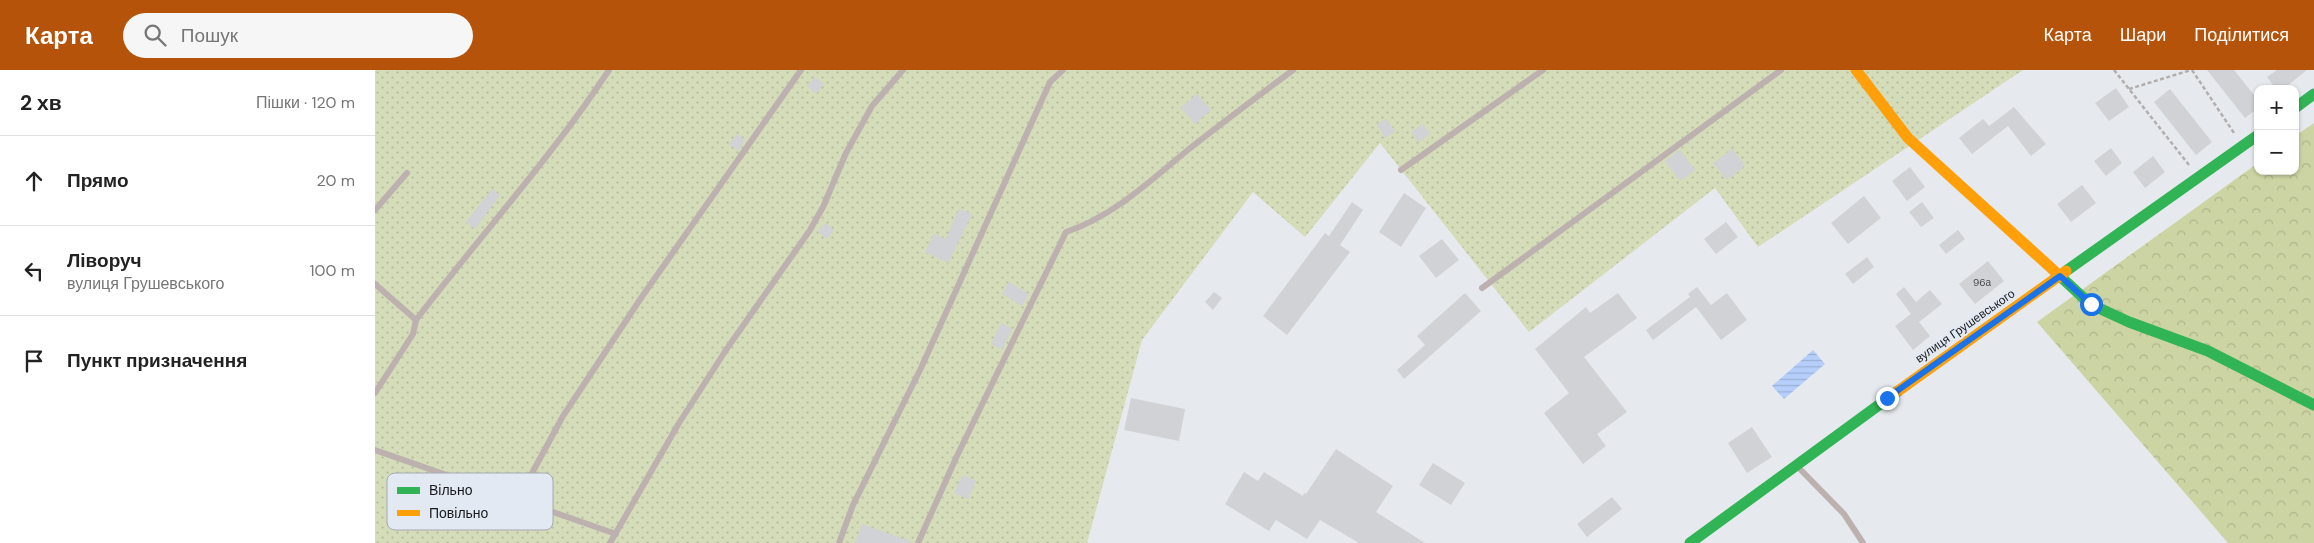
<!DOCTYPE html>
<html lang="uk">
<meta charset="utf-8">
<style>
:root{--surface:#fff;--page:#f6f6f6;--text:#222;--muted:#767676;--line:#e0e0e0;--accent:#b45309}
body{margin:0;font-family:"DM Sans",sans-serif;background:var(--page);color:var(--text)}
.controls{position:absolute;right:15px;top:15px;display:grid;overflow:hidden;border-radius:10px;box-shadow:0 1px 4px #0004}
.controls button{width:45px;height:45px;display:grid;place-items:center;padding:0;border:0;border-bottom:1px solid var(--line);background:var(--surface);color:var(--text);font:25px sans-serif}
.stop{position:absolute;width:15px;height:15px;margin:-11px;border:4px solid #1a73e8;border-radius:50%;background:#fff}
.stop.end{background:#1a73e8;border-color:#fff;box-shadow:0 1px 5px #0008}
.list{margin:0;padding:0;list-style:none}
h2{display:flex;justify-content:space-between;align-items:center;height:65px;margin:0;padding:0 20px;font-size:21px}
h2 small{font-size:16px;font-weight:400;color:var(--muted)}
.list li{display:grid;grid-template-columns:32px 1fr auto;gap:15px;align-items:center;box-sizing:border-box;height:90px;padding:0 20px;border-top:1px solid var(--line)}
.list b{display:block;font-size:19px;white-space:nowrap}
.list p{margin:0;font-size:16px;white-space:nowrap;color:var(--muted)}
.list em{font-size:16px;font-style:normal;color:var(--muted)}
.icon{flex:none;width:28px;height:28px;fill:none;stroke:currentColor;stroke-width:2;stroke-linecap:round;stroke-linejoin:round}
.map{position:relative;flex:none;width:1939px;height:473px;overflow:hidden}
header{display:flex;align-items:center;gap:30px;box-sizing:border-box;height:70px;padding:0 25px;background:var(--accent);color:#fff}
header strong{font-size:24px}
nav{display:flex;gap:28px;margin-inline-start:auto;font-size:18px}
.search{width:350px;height:45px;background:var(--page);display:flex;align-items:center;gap:12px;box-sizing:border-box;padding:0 18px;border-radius:28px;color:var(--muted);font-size:19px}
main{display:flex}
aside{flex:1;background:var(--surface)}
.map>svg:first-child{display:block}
</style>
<header>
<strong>Карта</strong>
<div class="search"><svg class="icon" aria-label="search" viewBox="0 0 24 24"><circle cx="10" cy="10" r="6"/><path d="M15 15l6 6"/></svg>Пошук</div>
<nav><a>Карта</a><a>Шари</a><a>Поділитися</a></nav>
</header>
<main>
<aside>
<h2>2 хв<small>Пішки · 120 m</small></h2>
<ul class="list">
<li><svg class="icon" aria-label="ahead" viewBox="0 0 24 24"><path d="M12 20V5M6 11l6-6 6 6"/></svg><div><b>Прямо</b></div><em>20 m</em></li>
<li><svg class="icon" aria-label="left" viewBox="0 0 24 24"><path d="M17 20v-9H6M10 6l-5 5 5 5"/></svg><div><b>Ліворуч</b><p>вулиця Грушевського</p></div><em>100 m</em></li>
<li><svg class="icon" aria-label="arrive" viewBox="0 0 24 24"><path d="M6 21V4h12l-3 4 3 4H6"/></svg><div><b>Пункт призначення</b></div></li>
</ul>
</aside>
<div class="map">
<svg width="1939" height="473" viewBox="0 0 1939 473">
<defs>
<pattern id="forest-crowns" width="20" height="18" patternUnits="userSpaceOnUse" patternTransform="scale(1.25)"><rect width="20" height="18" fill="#ccd4a3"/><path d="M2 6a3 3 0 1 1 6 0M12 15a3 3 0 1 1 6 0" fill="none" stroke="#aeb58c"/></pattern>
<pattern id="garden-dots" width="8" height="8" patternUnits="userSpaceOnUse" patternTransform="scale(1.25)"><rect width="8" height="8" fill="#d4dcb9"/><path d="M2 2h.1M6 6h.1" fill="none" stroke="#b5bc9e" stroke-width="1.8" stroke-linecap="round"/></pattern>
<pattern id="water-rules" width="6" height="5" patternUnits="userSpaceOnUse" patternTransform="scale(1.25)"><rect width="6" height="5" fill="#b5cefa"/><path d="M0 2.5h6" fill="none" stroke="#9bb0d6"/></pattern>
</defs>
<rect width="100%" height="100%" fill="#e6eaee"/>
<polygon fill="url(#forest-crowns)" points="1939,53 1939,473 1853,473 1662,252 1883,93 1883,101 1920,101 1920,66"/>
<polygon fill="url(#garden-dots)" points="0,0 1648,0 1383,177 1340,118 1154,262 1005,73 930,167 878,122 767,270 712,473 0,473"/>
<polygon fill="url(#water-rules)" points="1438,280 1450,294 1409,329 1397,316"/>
<g fill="#d0d2d6">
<polygon points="1832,0 1859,0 1883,30 1883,38 1870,48"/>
<polygon points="1902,0 1932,0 1908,19 1901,19 1892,7"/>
<polygon points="440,7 449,14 441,24 432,16"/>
<polygon points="1741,18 1754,37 1734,51 1720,33"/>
<polygon points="1795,19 1837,72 1821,85 1779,32"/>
<polygon points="822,24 836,40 820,54 806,38"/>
<polygon points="1639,37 1671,74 1656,86 1633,56 1597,84 1584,68 1608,49 1614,56"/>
<polygon points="1011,49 1020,61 1010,68 1002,55"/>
<polygon points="1048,54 1055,64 1043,72 1036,62"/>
<polygon points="362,64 370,70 363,81 354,74"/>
<polygon points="1736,78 1747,93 1731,106 1719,91"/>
<polygon points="1357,79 1370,96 1352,110 1338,93"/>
<polygon points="1305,80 1320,100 1305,111 1290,91"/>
<polygon points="1778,86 1790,102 1770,118 1758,102"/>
<polygon points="1535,97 1550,117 1532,131 1517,111"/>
<polygon points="1707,115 1721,133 1696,152 1682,134"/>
<polygon points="117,119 125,125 100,159 91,152"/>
<polygon points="1029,123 1051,138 1026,177 1004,162"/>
<polygon points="1489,126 1506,148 1473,174 1456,153"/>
<polygon points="977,132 988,140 965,175 975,182 912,265 888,246 950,163 954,166"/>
<polygon points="1547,132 1559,148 1546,157 1534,142"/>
<polygon points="584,139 597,144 573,193 550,182 559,164 571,169"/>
<polygon points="1351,152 1363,167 1341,184 1329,169"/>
<polygon points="450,153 459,160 452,169 443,162"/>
<polygon points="1583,160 1590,169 1571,184 1564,175"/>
<polygon points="1067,169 1084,190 1061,208 1044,186"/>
<polygon points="1492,187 1499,197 1478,214 1470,204"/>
<polygon points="1613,191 1629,211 1600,234 1584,214"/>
<polygon points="634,212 654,224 647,236 627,224"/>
<polygon points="1322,217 1336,235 1352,223 1372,250 1346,270 1321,237 1278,270 1271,260 1315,227 1313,224"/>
<polygon points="1529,217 1541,232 1555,220 1567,234 1544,252 1555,266 1538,280 1520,256 1536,244 1521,224"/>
<polygon points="839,222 847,228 838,240 830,232"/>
<polygon points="1090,223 1106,241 1029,309 1022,300 1050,275 1042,266"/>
<polygon points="1243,223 1262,248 1209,287 1252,342 1222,364 1231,376 1208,394 1169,343 1194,323 1160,279 1211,237 1215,243"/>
<polygon points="626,253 637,259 627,280 616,274"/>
<polygon points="756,328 810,339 804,371 749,360"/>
<polygon points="1377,357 1397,387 1372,403 1353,373"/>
<polygon points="961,379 1018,416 1001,442 1050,473 984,473 945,450 932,469 901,450 894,461 850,434 869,402 883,411 889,402 928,426 929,423 931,424"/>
<polygon points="1058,393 1090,413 1076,435 1044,415"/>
<polygon points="588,405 601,411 593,429 579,423"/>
<polygon points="1237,427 1247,439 1212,467 1202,454"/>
<polygon points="487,454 535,471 535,473 480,473"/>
</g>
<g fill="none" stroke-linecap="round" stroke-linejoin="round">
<g stroke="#b3aeae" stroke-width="2.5" stroke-dasharray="4 2.5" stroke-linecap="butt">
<polyline points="1739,0 1814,95"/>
<polyline points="1817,0 1859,63"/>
<polyline points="1754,19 1816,0"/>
</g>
<g stroke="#bdb1af" stroke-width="6">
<polyline points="1026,100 1168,0"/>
<polyline points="0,140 32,103"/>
<path d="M0,214L41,250C105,166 176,88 234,0"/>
<polyline points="1107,218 1406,0"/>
<polyline points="0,323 38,264 41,250"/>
<polyline points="0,380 241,464"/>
<polyline points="1422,396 1469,444 1488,473"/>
<polyline points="143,429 188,346 266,228 426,0"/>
<polyline points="235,473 304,353 351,280 435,160 448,137 471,83 497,36 528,0"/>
<polyline points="464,473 478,435 546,298 675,12 688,0"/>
<path d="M543,473L581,388L691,162C739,146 776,110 814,79C848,52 883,26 918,0"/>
</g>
<g stroke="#30b455" stroke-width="11">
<polyline points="1920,38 1939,24"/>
<polyline points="1691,201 1883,65"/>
<polyline points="1686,207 1715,234 1754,252 1833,281 1939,335"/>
<polyline points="1315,473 1523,321"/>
</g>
<g stroke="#ff9f0a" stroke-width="11">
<polyline points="1481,0 1533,68 1686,207"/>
<polyline points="1523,321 1691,201"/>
</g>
</g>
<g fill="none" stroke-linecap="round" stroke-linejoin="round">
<polyline stroke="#1a73e8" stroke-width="6" points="1512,328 1685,206 1716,234"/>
</g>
<g text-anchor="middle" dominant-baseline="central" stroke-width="4.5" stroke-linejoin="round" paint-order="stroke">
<g font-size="10" fill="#47494c">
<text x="1607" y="212">96а</text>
</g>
<g font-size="12" fill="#17191c" stroke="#e3e9f2">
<text transform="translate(1590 256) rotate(-35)">вулиця Грушевського</text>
</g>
</g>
<rect x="12" y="403" width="166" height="57" rx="8" fill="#e3e9f2" stroke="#a6abb2" stroke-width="1"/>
<rect x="22" y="417" width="23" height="7" fill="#30b455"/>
<rect x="22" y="440" width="23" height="6" fill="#ff9f0a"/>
<g font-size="14" fill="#17191c">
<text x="54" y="425">Вільно</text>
<text x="54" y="448">Повільно</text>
</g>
</svg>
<div class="controls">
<button>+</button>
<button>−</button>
</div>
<div class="stop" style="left:1716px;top:234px"></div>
<div class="stop end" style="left:1512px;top:328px"></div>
</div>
</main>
